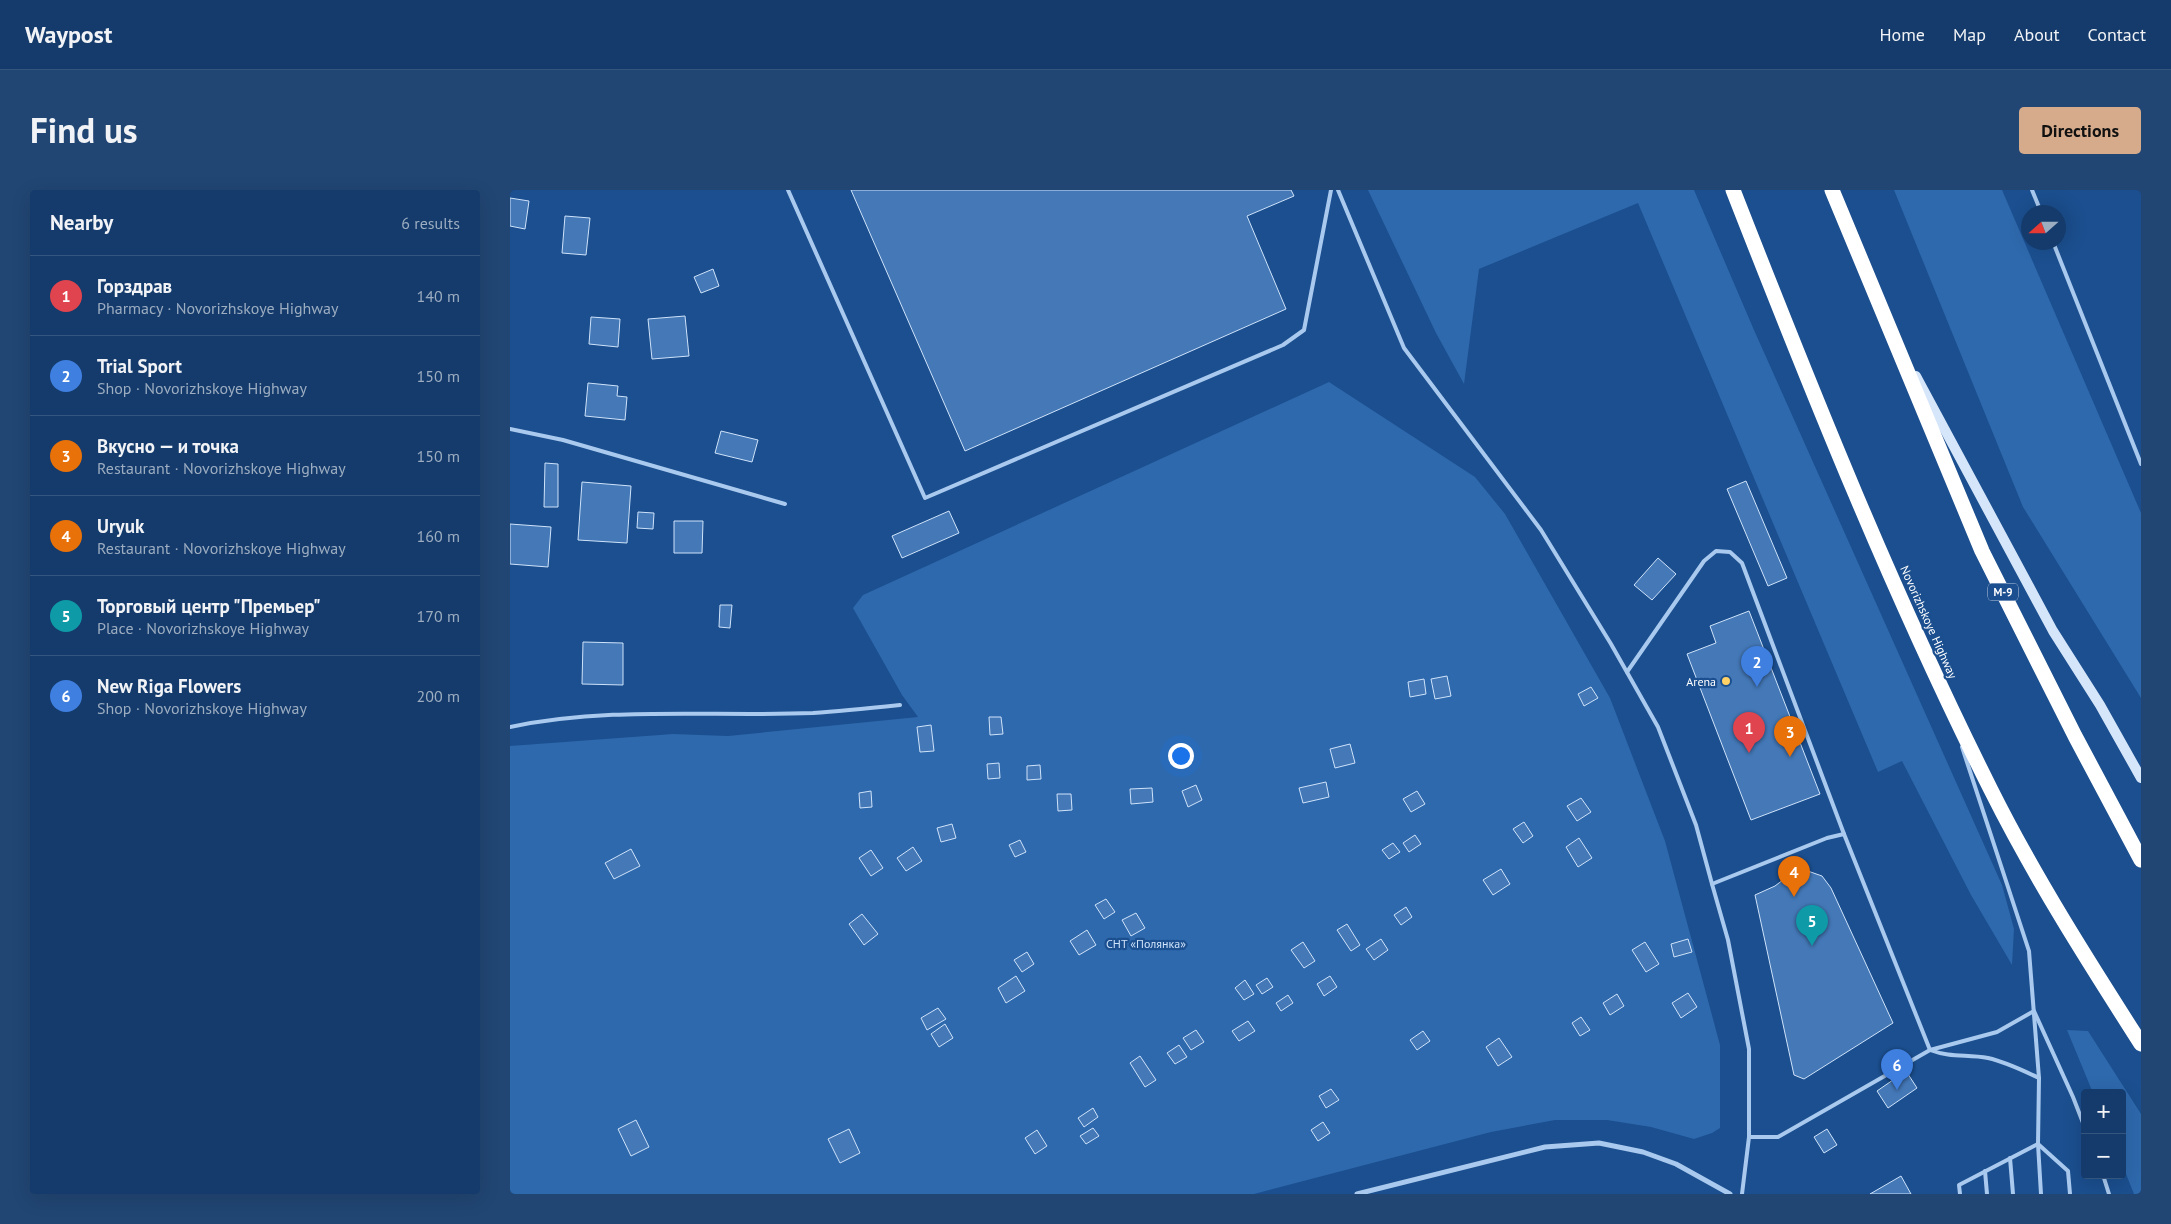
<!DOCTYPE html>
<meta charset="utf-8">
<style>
:root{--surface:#143b6b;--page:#214673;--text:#f1f3f6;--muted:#9dadc1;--line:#33557e;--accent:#d6ab8b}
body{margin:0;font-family:"PT Sans",sans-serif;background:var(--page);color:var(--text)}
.controls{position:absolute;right:15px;bottom:15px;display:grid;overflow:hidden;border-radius:5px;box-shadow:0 5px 20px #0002}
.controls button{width:45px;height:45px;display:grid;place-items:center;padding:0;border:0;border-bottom:1px solid var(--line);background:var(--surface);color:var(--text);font:25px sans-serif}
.compass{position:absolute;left:1511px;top:15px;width:45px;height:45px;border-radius:50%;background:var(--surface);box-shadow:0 5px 20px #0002;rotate:249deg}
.you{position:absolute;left:670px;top:565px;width:18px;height:18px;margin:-12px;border:4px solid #fff;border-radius:50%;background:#1a73e8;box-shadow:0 0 0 8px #1a73e833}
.badge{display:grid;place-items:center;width:32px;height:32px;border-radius:50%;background:var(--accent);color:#fff;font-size:16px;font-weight:700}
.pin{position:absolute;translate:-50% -41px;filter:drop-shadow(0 1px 2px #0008)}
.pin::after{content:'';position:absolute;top:26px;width:18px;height:15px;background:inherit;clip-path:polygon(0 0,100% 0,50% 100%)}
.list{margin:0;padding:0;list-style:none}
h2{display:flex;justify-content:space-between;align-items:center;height:65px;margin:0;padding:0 20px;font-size:21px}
h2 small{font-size:16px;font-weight:400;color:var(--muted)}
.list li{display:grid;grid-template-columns:32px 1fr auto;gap:15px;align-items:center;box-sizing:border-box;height:80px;padding:0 20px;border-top:1px solid var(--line)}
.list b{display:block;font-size:19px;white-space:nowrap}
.list p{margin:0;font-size:16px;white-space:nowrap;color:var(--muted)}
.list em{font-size:16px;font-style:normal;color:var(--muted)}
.map{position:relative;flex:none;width:1631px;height:1004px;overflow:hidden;border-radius:5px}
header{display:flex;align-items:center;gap:30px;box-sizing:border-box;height:70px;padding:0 25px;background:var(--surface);border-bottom:1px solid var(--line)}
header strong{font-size:24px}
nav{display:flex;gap:28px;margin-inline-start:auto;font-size:18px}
.intro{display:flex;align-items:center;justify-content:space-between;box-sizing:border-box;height:120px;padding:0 30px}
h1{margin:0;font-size:35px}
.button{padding:12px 22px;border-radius:5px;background:var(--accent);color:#111;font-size:18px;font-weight:700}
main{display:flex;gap:30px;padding:0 30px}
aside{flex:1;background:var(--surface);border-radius:5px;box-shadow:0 5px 20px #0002}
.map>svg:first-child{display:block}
</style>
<header>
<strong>Waypost</strong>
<nav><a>Home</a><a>Map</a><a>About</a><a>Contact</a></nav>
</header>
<div class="intro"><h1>Find us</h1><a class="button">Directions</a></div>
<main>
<aside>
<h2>Nearby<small>6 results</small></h2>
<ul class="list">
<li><span class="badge" style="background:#e0444e">1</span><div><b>Горздрав</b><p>Pharmacy · Novorizhskoye Highway</p></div><em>140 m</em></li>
<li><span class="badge" style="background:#3f7fe0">2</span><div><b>Trial Sport</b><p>Shop · Novorizhskoye Highway</p></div><em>150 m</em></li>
<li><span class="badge" style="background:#e8710a">3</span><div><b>Вкусно — и точка</b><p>Restaurant · Novorizhskoye Highway</p></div><em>150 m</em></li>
<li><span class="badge" style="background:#e8710a">4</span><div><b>Uryuk</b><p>Restaurant · Novorizhskoye Highway</p></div><em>160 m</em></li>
<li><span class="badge" style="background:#0f9aa8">5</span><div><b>Торговый центр &quot;Премьер&quot;</b><p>Place · Novorizhskoye Highway</p></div><em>170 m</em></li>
<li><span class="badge" style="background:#3f7fe0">6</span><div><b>New Riga Flowers</b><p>Shop · Novorizhskoye Highway</p></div><em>200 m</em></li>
</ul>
</aside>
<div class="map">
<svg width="1631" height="1004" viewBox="0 0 1631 1004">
<rect width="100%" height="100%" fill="#1b4f8f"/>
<g fill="#2e69ad">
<polygon points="858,0 1184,0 1244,140 1492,695 1504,739 1502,775 1461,705 1392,571 1368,582 1128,13 969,79 954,194 926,143"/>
<polygon points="1384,0 1492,0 1631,323 1631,508 1513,317"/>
<polygon points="819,192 965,287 995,324 1100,508 1155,651 1210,855 1210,938 1202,943 1184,949 1141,937 1097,930 1045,930 981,942 744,1004 0,1004 0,556 163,544 218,546 408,527 392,505 343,418 353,405"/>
<polygon points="1557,840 1578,841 1631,924 1631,1004 1624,1004 1612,974 1612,903 1583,903"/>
</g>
<g fill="#4478b7" stroke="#cfe3fa">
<polygon points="341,0 781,0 784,6 737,26 776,119 455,261"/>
<polygon points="0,8 19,11 15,39 0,36"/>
<polygon points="55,26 80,28 76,65 52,63"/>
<polygon points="203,79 209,96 191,103 184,87"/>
<polygon points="175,126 179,166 142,169 138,129"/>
<polygon points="81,127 110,129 108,157 79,154"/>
<polygon points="78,193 108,196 107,206 117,207 115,230 75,226"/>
<polygon points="211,241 248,250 242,272 205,263"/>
<polygon points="35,273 48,274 48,317 34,317"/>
<polygon points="1236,291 1277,388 1258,396 1217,299"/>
<polygon points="72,292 121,296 117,353 68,350"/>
<polygon points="439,321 449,343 392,368 382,346"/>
<polygon points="128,322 144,323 143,339 127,338"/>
<polygon points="164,331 193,331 192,363 164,363"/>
<polygon points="0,334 41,337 38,377 0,374"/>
<polygon points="1148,368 1166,384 1142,410 1124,395"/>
<polygon points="210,415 222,415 220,438 209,437"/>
<polygon points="1239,421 1310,604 1241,630 1177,464 1206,453 1200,436"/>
<polygon points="73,452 113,453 113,495 72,494"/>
<polygon points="937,486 941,506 925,509 921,489"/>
<polygon points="914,489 916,504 900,507 898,492"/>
<polygon points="1081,497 1088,508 1074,516 1068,504"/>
<polygon points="479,527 491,527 493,544 480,545"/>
<polygon points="421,535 424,561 410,562 407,537"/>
<polygon points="840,554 845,573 825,578 820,559"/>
<polygon points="489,573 490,588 478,589 477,574"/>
<polygon points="530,575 531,589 517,590 517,576"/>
<polygon points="816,592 819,607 793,613 789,598"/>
<polygon points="686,595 692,610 678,617 672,601"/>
<polygon points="642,598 643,612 621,614 620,599"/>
<polygon points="361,601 362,617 350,618 349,603"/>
<polygon points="907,601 915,614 901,622 893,609"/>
<polygon points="547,604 561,604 562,620 548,621"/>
<polygon points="1071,608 1081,622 1067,631 1057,616"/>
<polygon points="1014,632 1023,646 1013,653 1003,639"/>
<polygon points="442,634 446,648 431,652 427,638"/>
<polygon points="905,645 911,654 899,662 893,653"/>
<polygon points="1069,648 1082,668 1068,677 1056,657"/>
<polygon points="510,650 516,662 505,667 499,655"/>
<polygon points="883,653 890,662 879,669 872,660"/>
<polygon points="403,657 412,671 396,681 387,668"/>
<polygon points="121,659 130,676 104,689 95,673"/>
<polygon points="361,660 373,678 361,686 349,668"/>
<polygon points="991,679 1000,694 983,705 973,690"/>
<polygon points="1295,680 1312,686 1321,698 1383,833 1294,889 1284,885 1245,705 1265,696 1282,683"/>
<polygon points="596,709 605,722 594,729 585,715"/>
<polygon points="896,717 902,727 891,735 884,725"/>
<polygon points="626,723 635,738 621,746 612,730"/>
<polygon points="352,724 368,744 354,755 339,734"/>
<polygon points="837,734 850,755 841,761 827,740"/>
<polygon points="577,740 586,755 569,765 560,751"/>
<polygon points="871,749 878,760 864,770 856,759"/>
<polygon points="1178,749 1182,762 1164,767 1161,754"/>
<polygon points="793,752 805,771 794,778 781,760"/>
<polygon points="1135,752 1149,774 1136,782 1122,760"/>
<polygon points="517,762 524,774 512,782 504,770"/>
<polygon points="506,786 515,801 496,813 488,798"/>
<polygon points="820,786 827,797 814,806 807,794"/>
<polygon points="757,788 763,797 752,804 746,795"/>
<polygon points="735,790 744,804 734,810 725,798"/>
<polygon points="1178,803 1187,817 1171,828 1162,813"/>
<polygon points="1107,804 1114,816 1100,825 1093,813"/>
<polygon points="778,805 783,813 771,821 766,813"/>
<polygon points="428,818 436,829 417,840 411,828"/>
<polygon points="1071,827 1080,840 1070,846 1062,833"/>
<polygon points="738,831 745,841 729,851 722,841"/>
<polygon points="435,834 443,848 429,857 421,844"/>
<polygon points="686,840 694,852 681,860 673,848"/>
<polygon points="913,841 920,851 907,860 900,850"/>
<polygon points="989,848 1002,867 988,876 976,857"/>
<polygon points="669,855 677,867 665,874 657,863"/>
<polygon points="630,866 646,890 635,897 620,873"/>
<polygon points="1396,881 1407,898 1378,918 1367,901"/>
<polygon points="821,899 829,910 816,918 809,906"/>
<polygon points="583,918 588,927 574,937 568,928"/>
<polygon points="126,930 139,957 121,966 108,939"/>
<polygon points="813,932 820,943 808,951 801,940"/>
<polygon points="583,938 589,946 576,954 570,946"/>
<polygon points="339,939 350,963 330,973 318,949"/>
<polygon points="1317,939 1327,955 1314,963 1304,947"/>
<polygon points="527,940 537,956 525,964 515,948"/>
<polygon points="1391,986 1401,1004 1360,1004"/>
</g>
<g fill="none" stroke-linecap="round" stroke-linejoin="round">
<g stroke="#a9c9ee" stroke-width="4">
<polyline points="278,0 415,308 773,155 794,140 821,0"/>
<polyline points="828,0 894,158 1031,340 1101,454 1148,537 1186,635 1202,694 1218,750 1239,859 1239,947 1232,1004"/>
<polyline points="1522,0 1531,22"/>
<polyline points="1543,52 1631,274"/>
<polyline points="0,239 53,250 275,314"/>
<polyline points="1117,482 1194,371 1206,361 1220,362 1232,373 1334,644"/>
<path d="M0,537C100,516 202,527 303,523C332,521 361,518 390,515"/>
<polyline points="1452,557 1519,761 1529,888 1528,954 1531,1004"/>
<path d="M1202,694L1317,648L1334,644L1420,860C1441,868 1457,864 1478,868C1496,872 1512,880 1529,888"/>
<polyline points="1239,947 1268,947 1420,860 1487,842 1524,821 1563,907 1575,938"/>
<polyline points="1528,954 1558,981 1560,1004"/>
<polyline points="1500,968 1503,1004"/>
<polyline points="1475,981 1477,1004"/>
<polyline points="1593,985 1599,1004"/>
<polyline points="1450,1004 1449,995 1528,954"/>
</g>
<polyline stroke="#a9c9ee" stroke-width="5" points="847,1004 1035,957 1089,953 1133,962 1166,974 1220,1004"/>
<polyline stroke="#d6e6fa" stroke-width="10" points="1406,186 1543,441 1590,515 1631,588"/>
<g stroke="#fff" stroke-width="15">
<path d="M1223,0C1302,202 1383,405 1481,600C1525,688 1578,771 1631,854"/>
<polyline points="1322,0 1472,361 1565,546 1631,670"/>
</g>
</g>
<circle fill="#ffd166" stroke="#1b4f8f" stroke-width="2" cx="1216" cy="491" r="5"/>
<g text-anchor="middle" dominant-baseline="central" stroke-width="4.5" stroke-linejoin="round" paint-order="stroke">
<rect fill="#1b4f8f" stroke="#bbcadd" stroke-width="1" x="1478" y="393.5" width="30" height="17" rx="4"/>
<g font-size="11" font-weight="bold" fill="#fff">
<text x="1493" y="402">М-9</text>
</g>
<g font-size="12" fill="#fff" stroke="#1b4f8f">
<text transform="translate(1419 432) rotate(66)">Novorizhskoye Highway</text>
</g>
<g font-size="12" fill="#fff" stroke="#1b4f8f" text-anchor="end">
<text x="1206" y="491">Arena</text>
</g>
<g font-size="12" fill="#cfe3fa" stroke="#1b4f8f">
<text x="636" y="753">СНТ «Полянка»</text>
</g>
</g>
</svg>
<div class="controls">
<button>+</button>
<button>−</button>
</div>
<svg class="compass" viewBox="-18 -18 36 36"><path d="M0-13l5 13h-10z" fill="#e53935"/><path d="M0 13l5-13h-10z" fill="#9dadc1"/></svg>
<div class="you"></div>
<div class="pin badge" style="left:1239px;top:563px;background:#e0444e">1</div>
<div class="pin badge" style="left:1247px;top:497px;background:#3f7fe0">2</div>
<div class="pin badge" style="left:1280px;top:567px;background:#e8710a">3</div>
<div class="pin badge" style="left:1284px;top:707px;background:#e8710a">4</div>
<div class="pin badge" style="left:1302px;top:756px;background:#0f9aa8">5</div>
<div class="pin badge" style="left:1387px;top:900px;background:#3f7fe0">6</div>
</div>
</main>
